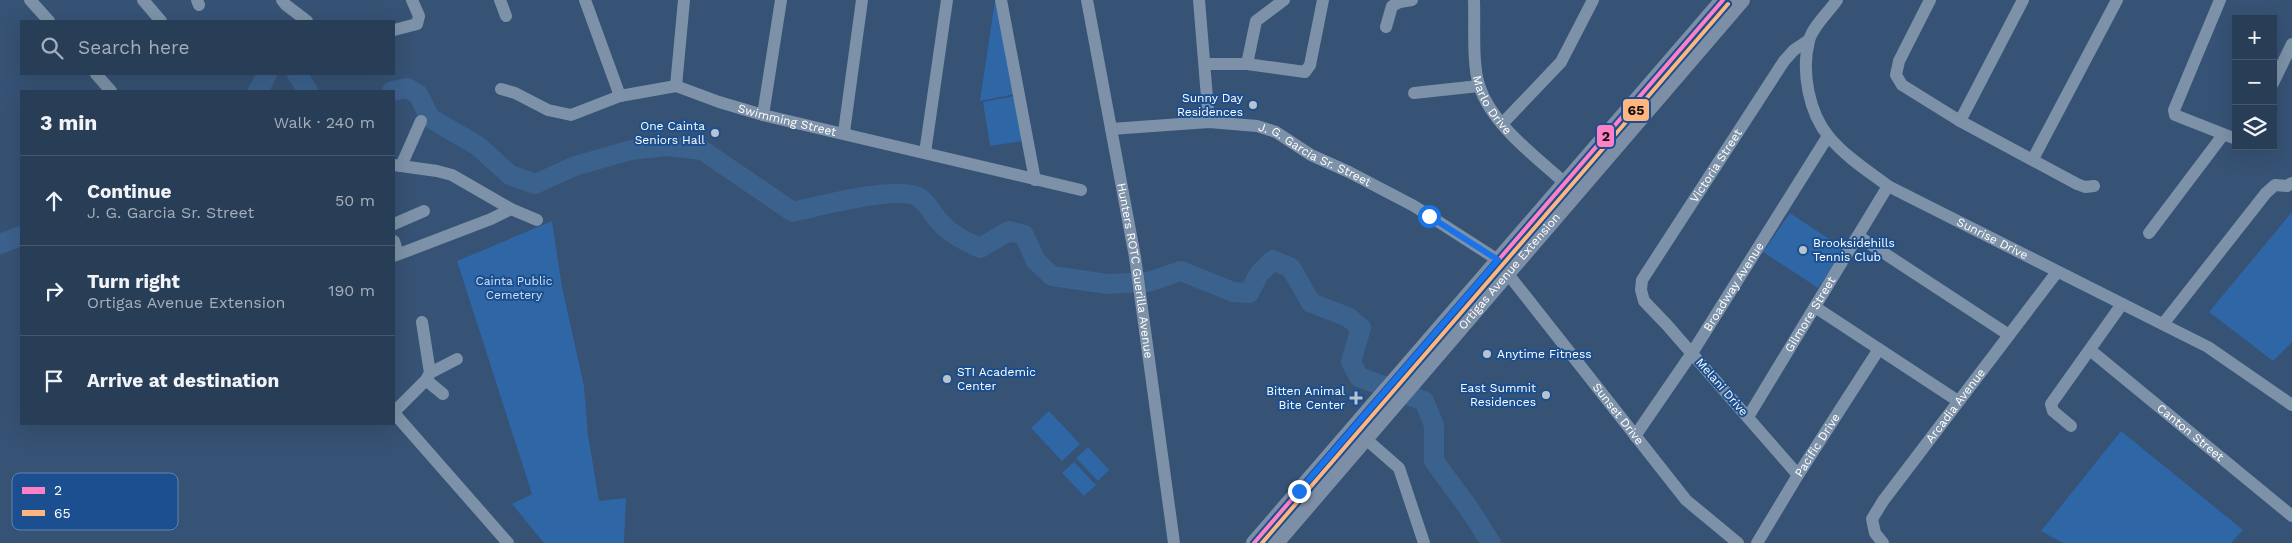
<!DOCTYPE html>
<meta charset="utf-8">
<style>
:root{--surface:#283e57;--page:#30455d;--text:#f1f3f6;--muted:#a5aeba;--line:#44576d}
body{margin:0;font-family:"Work Sans",sans-serif;background:var(--page);color:var(--text)}
.controls{position:absolute;right:15px;top:15px;display:grid;overflow:hidden;border-radius:0px;box-shadow:0 5px 20px #0002}
.controls button{width:45px;height:45px;display:grid;place-items:center;padding:0;border:0;border-bottom:1px solid var(--line);background:var(--surface);color:var(--text);font:25px sans-serif}
.stop{position:absolute;width:15px;height:15px;margin:-11px;border:4px solid #1a73e8;border-radius:50%;background:#fff}
.stop.end{background:#1a73e8;border-color:#fff;box-shadow:0 1px 5px #0008}
.list{margin:0;padding:0;list-style:none}
h2{display:flex;justify-content:space-between;align-items:center;height:65px;margin:0;padding:0 20px;font-size:21px}
h2 small{font-size:16px;font-weight:400;color:var(--muted)}
.list li{display:grid;grid-template-columns:32px 1fr auto;gap:15px;align-items:center;box-sizing:border-box;height:90px;padding:0 20px;border-top:1px solid var(--line)}
.list b{display:block;font-size:19px;white-space:nowrap}
.list p{margin:0;font-size:16px;white-space:nowrap;color:var(--muted)}
.list em{font-size:16px;font-style:normal;color:var(--muted)}
.icon{flex:none;width:28px;height:28px;fill:none;stroke:currentColor;stroke-width:2;stroke-linecap:round;stroke-linejoin:round}
.map{position:relative;flex:none;width:2292px;height:543px;overflow:hidden}
.search{position:absolute;background:var(--surface);box-shadow:0 5px 20px #0002;left:20px;top:20px;width:375px;height:55px;display:flex;align-items:center;gap:12px;box-sizing:border-box;padding:0 18px;border-radius:0px;color:var(--muted);font-size:19px}
.panel{position:absolute;background:var(--surface);box-shadow:0 5px 20px #0002;left:20px;top:90px;width:375px;height:335px;border-radius:0px}
.map>svg:first-child{display:block}
</style>
<div class="map">
<svg width="2292" height="543" viewBox="0 0 2292 543">
<rect width="100%" height="100%" fill="#365274"/>
<g fill="#2f66a5">
<polygon points="995,0 1015,94 980,101"/>
<polygon points="1015,96 1023,141 990,146 983,102"/>
<polygon points="2292,212 2292,342 2273,361 2209,312"/>
<polygon points="1790,213 1844,249 1818,288 1763,252"/>
<polygon points="552,221 562,287 584,386 588,435 599,501 626,498 624,543 544,543 512,504 532,494 457,261"/>
<polygon points="1049,411 1080,444 1062,461 1031,428"/>
<polygon points="2121,431 2243,530 2231,543 2063,543 2041,531"/>
<polygon points="1088,447 1109,470 1098,481 1076,458"/>
<polygon points="1074,462 1096,485 1084,496 1062,473"/>
</g>
<g fill="none" stroke-linecap="round" stroke-linejoin="round">
<g stroke="#3b618d" stroke-width="20">
<polyline points="297,74 308,91"/>
<polyline points="258,91 267,74"/>
<path d="M392,91L407,88L418,94L430,118L478,146L510,175L535,184L575,166L631,150L666,146L702,150L793,212C815,207 902,184 920,198C927,203 933,214 939,221C950,234 965,241 980,248L1009,231L1024,235L1036,261L1052,276L1107,284L1148,282L1181,271L1233,292L1249,293L1259,274L1273,260L1291,268L1311,303L1348,317L1361,328L1351,362L1359,377L1424,401L1434,425V461L1470,510L1491,543"/>
<polyline points="0,244 21,236"/>
</g>
<g stroke="#7d92a8" stroke-width="12">
<polyline points="30,0 49,21"/>
<polyline points="143,0 161,21"/>
<polyline points="197,0 199,5"/>
<polyline points="282,0 286,5 307,21"/>
<polyline points="500,0 506,16"/>
<polyline points="585,0 620,96"/>
<polyline points="1001,0 1035,180"/>
<path id="s1" d="M1087,0L1135,257L1174,543"/>
<polyline points="1199,0 1209,122"/>
<path id="s2" d="M1474,0C1475,24 1472,63 1479,85C1491,124 1535,156 1565,183"/>
<path id="s3" d="M1837,0C1829,12 1812,27 1809,41C1801,72 1809,113 1829,137C1846,157 1868,171 1888,186L2208,347L2292,405"/>
<polyline points="1930,0 1899,61 1896,75 1902,85 1960,121 2077,184 2085,187 2094,186"/>
<polyline points="2220,0 2174,110 2175,115 2236,139"/>
<polyline points="1386,27 1392,6 1400,2 1412,0"/>
<polyline points="394,30 417,24 419,16 412,0"/>
<polyline points="1205,64 1247,64 1305,72 1310,65 1323,0"/>
<polyline points="1247,64 1256,21 1284,0"/>
<polyline points="96,74 111,91"/>
<polyline points="2273,83 2292,44"/>
<polyline points="676,86 684,0"/>
<path id="s4" d="M501,89L515,93L548,110L571,115L620,96L676,86L719,102L763,115L1081,190"/>
<polyline points="1414,93 1479,86"/>
<polyline points="763,115 781,0"/>
<polyline points="1960,121 2023,0"/>
<polyline points="1502,124 1561,62 1593,0"/>
<path id="s5" d="M1111,129L1209,122L1257,126L1276,132L1311,155L1349,172L1414,206L1498,260"/>
<polyline points="844,132 862,0"/>
<polyline points="925,153 947,0"/>
<polyline points="2033,159 2117,0"/>
<polyline points="394,165 437,171 452,175 511,209 537,220"/>
<polyline points="401,166 421,121"/>
<polyline points="394,224 424,211"/>
<polyline points="2149,233 2223,135"/>
<polyline points="1858,236 2009,335"/>
<polyline points="394,241 398,254"/>
<polyline points="394,256 491,219 511,209"/>
<path id="s6" d="M1508,274L1686,500L1738,543"/>
<polyline points="1815,307 1958,401"/>
<polyline points="422,322 430,373"/>
<polyline points="2163,324 2266,193 2275,185 2287,186 2292,183"/>
<path id="s7" d="M2090,350L2292,516"/>
<polyline points="426,380 443,394"/>
<polyline points="394,412 426,380 430,373 457,359"/>
<polyline points="394,413 508,543"/>
<path id="s8" d="M1748,417L1888,186"/>
<polyline points="2071,426 2053,411 2051,404 2122,304"/>
<polyline points="1359,433 1399,468 1424,543"/>
<path id="s9" d="M1635,436L1692,353L1828,136"/>
<path id="s10" d="M1798,475L1667,325L1644,301L1641,290L1642,280L1784,61L1794,50L1809,40"/>
<path id="s11" d="M1757,543L1798,475L1879,349"/>
<path id="s12" d="M1883,543L1875,533L1872,519L1883,501L2057,272"/>
</g>
<g stroke="#7d8ea7" stroke-width="16">
<polyline points="1254,543 1723,0"/>
<path id="s13" d="M1276,543L1742,0"/>
</g>
<defs>
<polyline id="bus-1" points="1254,543 1723,0"/>
<polyline id="bus-2" points="1262,543 1728,4"/>
</defs>
<use href="#bus-1" stroke="#1b4f8f" stroke-width="8"/>
<use href="#bus-2" stroke="#1b4f8f" stroke-width="8"/>
<use href="#bus-1" stroke="#ff80c5" stroke-width="4"/>
<use href="#bus-2" stroke="#ffb580" stroke-width="4"/>
</g>
<g fill="none" stroke-linecap="round" stroke-linejoin="round">
<polyline stroke="#1a73e8" stroke-width="6" points="1299,491 1498,260 1429,216"/>
</g>
<g fill="#b9c2ce" stroke="#1b4f8f" stroke-width="2">
<circle cx="1253" cy="105" r="5"/>
<circle cx="715" cy="133" r="5"/>
<circle cx="1803" cy="250" r="5"/>
<circle cx="1487" cy="354" r="5"/>
<circle cx="947" cy="379" r="5"/>
<circle cx="1546" cy="395" r="5"/>
<path d="M1353.5 390.5h5v5h5v5h-5v5h-5v-5h-5v-5h5z"/>
</g>
<g text-anchor="middle" dominant-baseline="central" stroke-width="4" stroke-linejoin="round" paint-order="stroke">
<g font-size="12" fill="#fff" stroke="#1b4f8f" text-anchor="end">
<text x="1243" y="98">Sunny Day<tspan x="1243" dy="14">Residences</tspan></text>
<text x="705" y="126">One Cainta<tspan x="705" dy="14">Seniors Hall</tspan></text>
<text x="1813" y="243" text-anchor="start">Brooksidehills<tspan x="1813" dy="14">Tennis Club</tspan></text>
<text x="1497" y="354" text-anchor="start">Anytime Fitness</text>
<text x="957" y="372" text-anchor="start">STI Academic<tspan x="957" dy="14">Center</tspan></text>
<text x="1536" y="388">East Summit<tspan x="1536" dy="14">Residences</tspan></text>
<text x="1345" y="391">Bitten Animal<tspan x="1345" dy="14">Bite Center</tspan></text>
</g>
<g font-size="12" fill="#fff" stroke="#1b4f8f">
<text stroke="none"><textPath href="#s2" startOffset="109">Marlo Drive</textPath></text>
<text stroke="none"><textPath href="#s4" startOffset="301">Swimming Street</textPath></text>
<text stroke="none"><textPath href="#s5" startOffset="211">J. G. Garcia Sr. Street</textPath></text>
<text stroke="none"><textPath href="#s10" startOffset="390">Victoria Street</textPath></text>
<text stroke="none"><textPath href="#s3" startOffset="345">Sunrise Drive</textPath></text>
<text stroke="none"><textPath href="#s1" startOffset="275">Hunters ROTC Guerilla Avenue</textPath></text>
<text stroke="none"><textPath href="#s13" startOffset="358">Ortigas Avenue Extension</textPath></text>
<text stroke="none"><textPath href="#s9" startOffset="179">Broadway Avenue</textPath></text>
<text stroke="none"><textPath href="#s8" startOffset="120">Gilmore Street</textPath></text>
<text transform="translate(1722 387) rotate(49)">Melani Drive</text>
<text stroke="none"><textPath href="#s12" startOffset="168">Arcadia Avenue</textPath></text>
<text stroke="none"><textPath href="#s6" startOffset="178">Sunset Drive</textPath></text>
<text stroke="none"><textPath href="#s7" startOffset="130">Canton Street</textPath></text>
<text stroke="none"><textPath href="#s11" startOffset="115">Pacific Drive</textPath></text>
</g>
<g font-size="12" fill="#cfe3fa" stroke="#1b4f8f">
<text x="514" y="281">Cainta Public<tspan x="514" dy="14">Cemetery</tspan></text>
</g>
</g>
<rect x="12" y="473" width="166" height="57" rx="8" fill="#1b4f8f" stroke="#5f84b1" stroke-width="1"/>
<rect x="22" y="487" width="23" height="7" fill="#ff80c5"/>
<rect x="22" y="510" width="23" height="6" fill="#ffb580"/>
<g font-size="14" fill="#fff">
<text x="54" y="495">2</text>
<text x="54" y="518">65</text>
</g>
<g stroke="#1b4f8f" stroke-width="2">
<rect x="1622" y="98" width="28" height="24" rx="5" fill="#ffb580"/>
<rect x="1596" y="124" width="19" height="24" rx="5" fill="#ff80c5"/>
</g>
<g font-size="14" text-anchor="middle" font-weight="bold" fill="#111">
<text x="1636" y="115">65</text>
<text x="1606" y="141">2</text>
</g>
</svg>
<div class="controls">
<button>+</button>
<button>−</button>
<button><svg class="icon" aria-label="layers" viewBox="0 0 24 24"><path d="M12 4l9 5-9 5-9-5zM3 14l9 5 9-5"/></svg></button>
</div>
<div class="stop" style="left:1429px;top:216px"></div>
<div class="stop end" style="left:1299px;top:491px"></div>
<div class="search"><svg class="icon" aria-label="search" viewBox="0 0 24 24"><circle cx="10" cy="10" r="6"/><path d="M15 15l6 6"/></svg>Search here</div>
<section class="panel">
<h2>3 min<small>Walk · 240 m</small></h2>
<ul class="list">
<li><svg class="icon" aria-label="ahead" viewBox="0 0 24 24"><path d="M12 20V5M6 11l6-6 6 6"/></svg><div><b>Continue</b><p>J. G. Garcia Sr. Street</p></div><em>50 m</em></li>
<li><svg class="icon" aria-label="right" viewBox="0 0 24 24"><path d="M7 20v-9h11M14 6l5 5-5 5"/></svg><div><b>Turn right</b><p>Ortigas Avenue Extension</p></div><em>190 m</em></li>
<li><svg class="icon" aria-label="arrive" viewBox="0 0 24 24"><path d="M6 21V4h12l-3 4 3 4H6"/></svg><div><b>Arrive at destination</b></div></li>
</ul>
</section>
</div>
